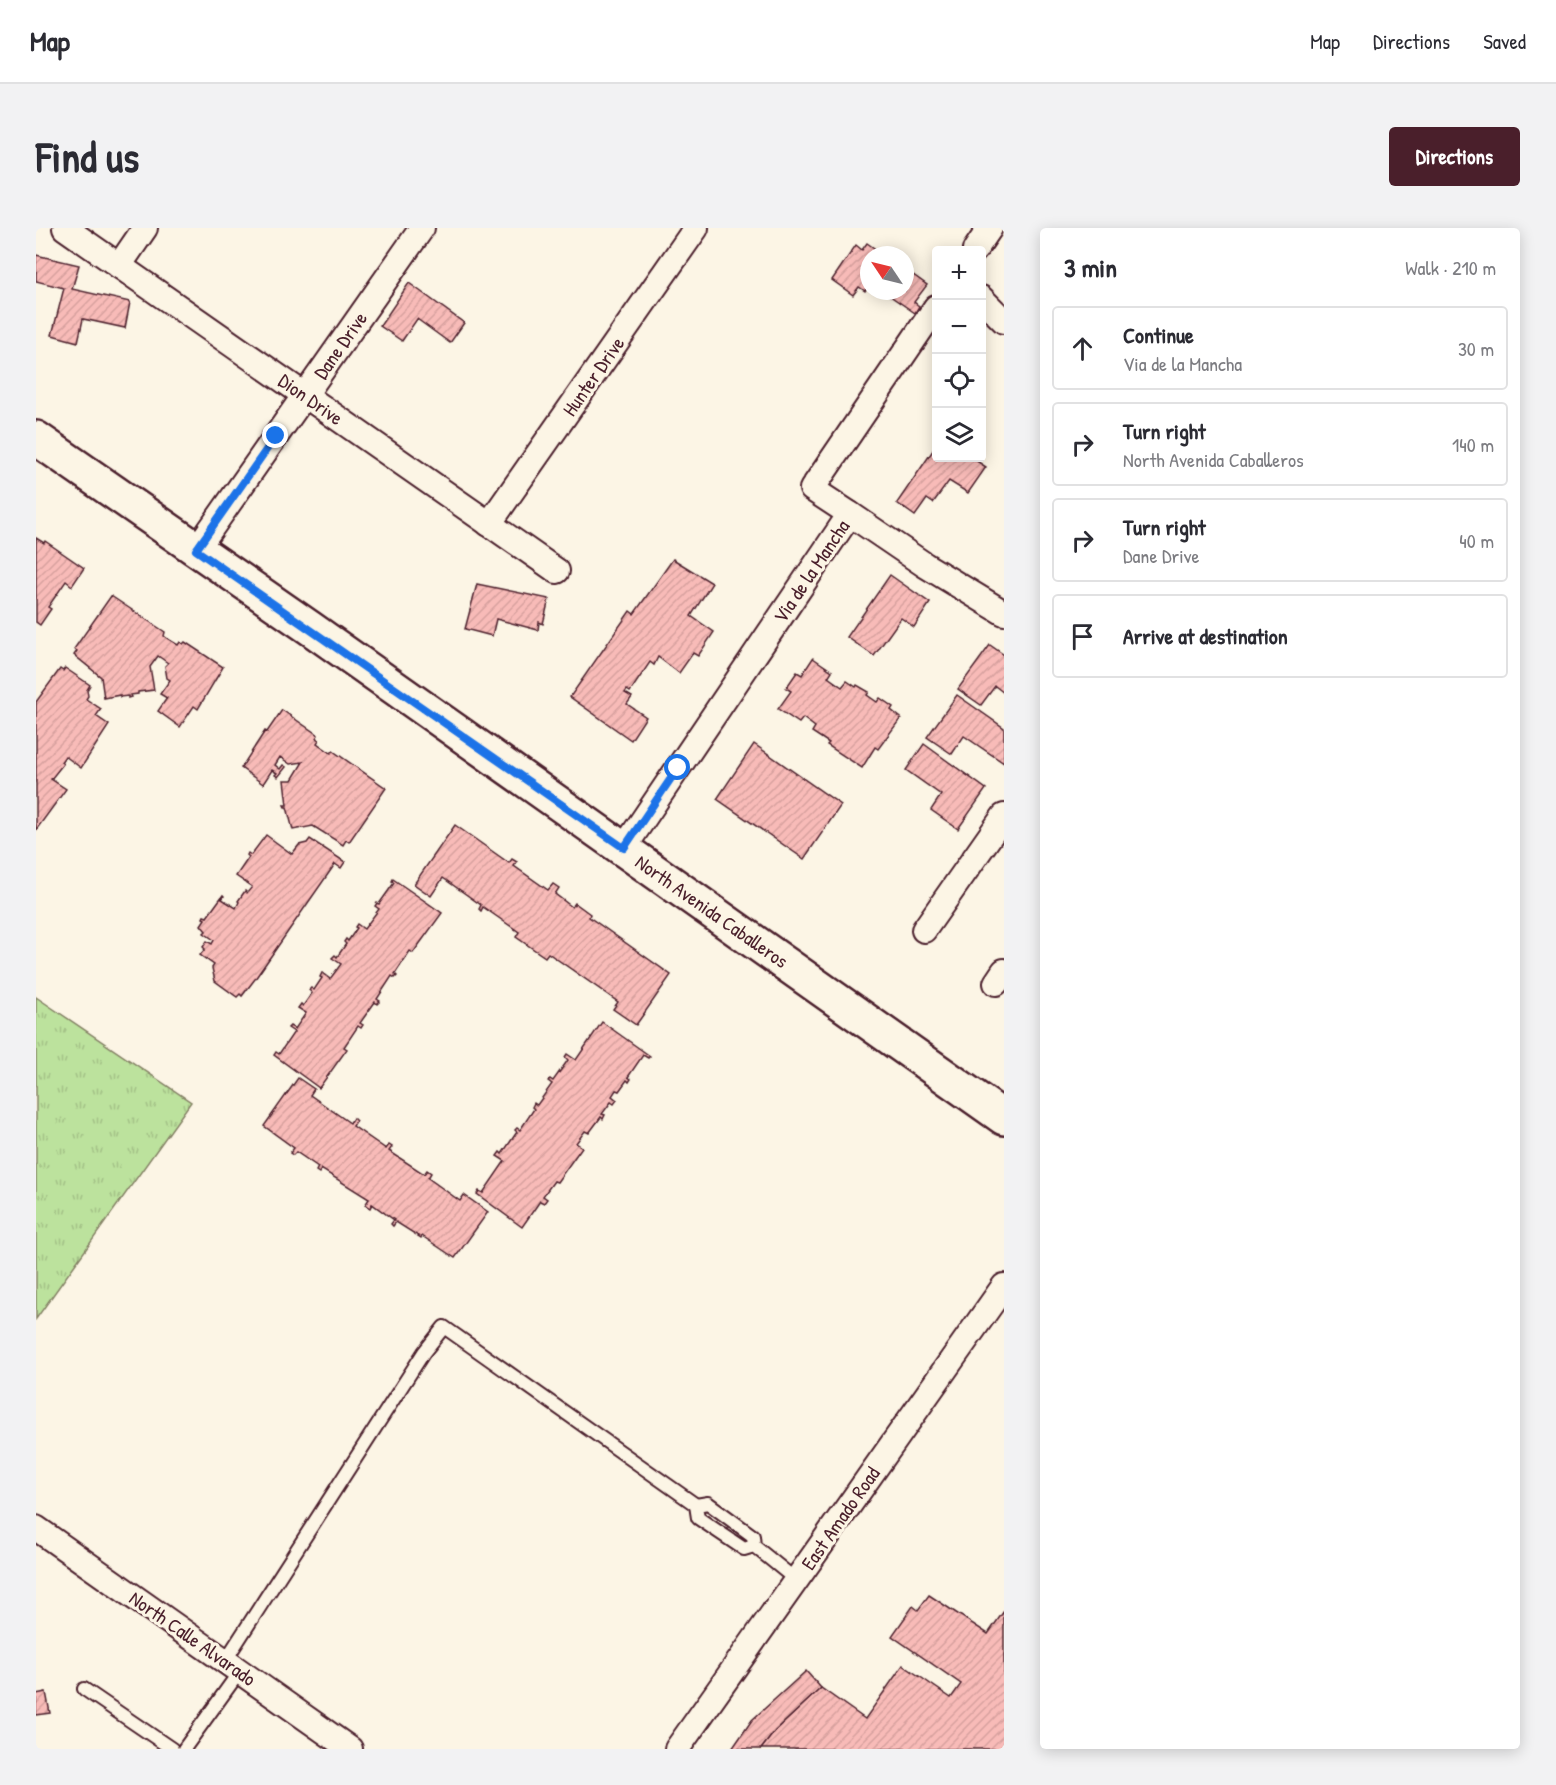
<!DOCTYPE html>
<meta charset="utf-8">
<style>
:root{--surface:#fff;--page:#f2f2f3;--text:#2b2b33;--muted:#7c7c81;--line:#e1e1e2;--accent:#4a1f2b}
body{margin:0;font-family:"Patrick Hand",sans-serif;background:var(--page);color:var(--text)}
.controls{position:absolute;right:18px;top:18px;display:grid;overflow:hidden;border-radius:6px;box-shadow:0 3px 15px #0003}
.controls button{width:54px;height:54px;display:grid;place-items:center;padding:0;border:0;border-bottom:2px solid var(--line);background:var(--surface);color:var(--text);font:30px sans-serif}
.compass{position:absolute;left:824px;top:18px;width:54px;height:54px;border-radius:50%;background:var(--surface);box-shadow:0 3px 15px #0003;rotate:305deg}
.stop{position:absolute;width:18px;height:18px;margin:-14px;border:4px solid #1a73e8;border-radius:50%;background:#fff}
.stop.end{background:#1a73e8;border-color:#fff;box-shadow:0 2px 6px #0008}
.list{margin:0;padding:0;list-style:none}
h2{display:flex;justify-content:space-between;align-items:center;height:78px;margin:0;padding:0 24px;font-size:26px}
h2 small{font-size:20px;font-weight:400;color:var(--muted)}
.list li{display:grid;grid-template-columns:39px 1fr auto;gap:18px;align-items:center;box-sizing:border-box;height:84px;margin:0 12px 12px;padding:0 12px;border:2px solid var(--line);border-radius:6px}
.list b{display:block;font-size:22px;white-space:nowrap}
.list p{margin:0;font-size:20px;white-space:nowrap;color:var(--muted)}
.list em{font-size:20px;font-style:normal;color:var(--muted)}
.icon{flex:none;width:33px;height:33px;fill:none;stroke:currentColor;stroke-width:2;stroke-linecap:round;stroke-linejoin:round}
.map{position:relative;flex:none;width:968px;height:1521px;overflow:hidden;border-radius:6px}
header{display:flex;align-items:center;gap:36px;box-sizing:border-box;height:84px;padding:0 30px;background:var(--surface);border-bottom:2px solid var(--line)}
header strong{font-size:28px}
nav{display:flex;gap:33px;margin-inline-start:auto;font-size:21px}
.intro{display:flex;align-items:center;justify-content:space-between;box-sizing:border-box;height:144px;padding:0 36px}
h1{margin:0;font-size:42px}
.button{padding:15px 27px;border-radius:6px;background:var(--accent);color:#fff;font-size:21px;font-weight:700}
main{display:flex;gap:36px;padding:0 36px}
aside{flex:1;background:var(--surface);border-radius:6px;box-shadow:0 3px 15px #0003}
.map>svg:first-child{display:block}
</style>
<header>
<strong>Map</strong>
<nav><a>Map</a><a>Directions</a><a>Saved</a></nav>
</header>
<div class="intro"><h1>Find us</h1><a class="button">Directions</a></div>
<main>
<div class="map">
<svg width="968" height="1521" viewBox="0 0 968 1521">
<defs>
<pattern id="grass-tufts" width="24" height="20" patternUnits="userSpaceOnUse" patternTransform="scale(1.5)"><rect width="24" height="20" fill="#bce29d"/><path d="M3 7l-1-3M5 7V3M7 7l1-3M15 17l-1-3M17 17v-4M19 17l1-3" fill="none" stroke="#a3c187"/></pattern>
<pattern id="building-hatch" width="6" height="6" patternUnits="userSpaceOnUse" patternTransform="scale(1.5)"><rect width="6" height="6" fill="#f8bbb8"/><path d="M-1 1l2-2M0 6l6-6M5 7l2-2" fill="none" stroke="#d6a09e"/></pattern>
</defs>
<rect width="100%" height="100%" fill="#fcf5e5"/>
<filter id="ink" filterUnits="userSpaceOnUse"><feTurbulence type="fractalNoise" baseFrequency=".0167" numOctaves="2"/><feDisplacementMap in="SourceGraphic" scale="12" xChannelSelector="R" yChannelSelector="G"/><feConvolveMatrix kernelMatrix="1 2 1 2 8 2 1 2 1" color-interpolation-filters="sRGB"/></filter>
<g filter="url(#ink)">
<polygon fill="url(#grass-tufts)" stroke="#838064" stroke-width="1.5" points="0,769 155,874 0,1091"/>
<g fill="url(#building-hatch)" stroke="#4a1f2b" stroke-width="1.5">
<polygon points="831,15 848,27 833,27 833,57 829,63 823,59 817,67 796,52 820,17 826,22"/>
<polygon points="0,27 43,37 36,61 94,74 89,100 47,91 42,114 16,107 28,60 0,53"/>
<polygon points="869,41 891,57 878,74 883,78 879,85 847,63 869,63"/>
<polygon points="373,55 428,95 414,115 381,91 366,113 344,98"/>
<polygon points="900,218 900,230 936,230 950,239 932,265 913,253 897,275 891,271 879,288 861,275"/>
<polygon points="0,310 8,315 9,313 48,340 36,358 30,353 12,379 15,381 4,397 0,394"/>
<polygon points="637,331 676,355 655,388 678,404 662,428 657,425 643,445 622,429 618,437 614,434 594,464 591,462 589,465 596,469 591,476 610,489 595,512 534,469 594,383 598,386"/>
<polygon points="854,347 894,375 878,399 865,390 838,428 811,409"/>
<polygon points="441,356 513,371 507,396 503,394 502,402 460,391 456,408 429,401"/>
<polygon points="75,368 129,404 128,408 132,411 142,417 144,414 147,416 149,414 187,439 162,481 158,478 144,499 122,483 131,470 124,466 134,452 131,450 129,438 132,435 122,428 114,439 118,462 102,464 102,466 94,467 95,469 92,470 92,468 84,469 84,467 68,470 65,449 38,427 41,423 38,421"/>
<polygon points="954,417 968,427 968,465 959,458 945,477 922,461"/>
<polygon points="777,430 796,443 792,449 806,459 811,453 820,459 821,457 833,464 831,467 841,474 844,470 857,479 855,482 865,490 842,521 839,519 826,540 791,517 793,515 776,504 779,499 767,490 763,495 742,481 755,463 750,460 761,444 766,447"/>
<polygon points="29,440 54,457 51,462 52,468 50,471 65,481 60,488 73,497 45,540 29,528 25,534 27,536 15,551 30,561 0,602 0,474 24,441 27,443"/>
<polygon points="921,467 968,500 968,535 928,508 916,526 891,509"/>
<polygon points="246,482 282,507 280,510 283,512 281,515 295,525 297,523 350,560 313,614 310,612 307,617 277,598 257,602 251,579 249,579 248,577 251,577 248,552 256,552 267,534 254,536 244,529 239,537 244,541 247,537 250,539 242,549 239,547 241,545 236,542 227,556 205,540 229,503 231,504"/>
<polygon points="718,516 805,577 768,631 681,571"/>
<polygon points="888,516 950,561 922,601 895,582 905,567 870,542"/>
<polygon points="419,597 473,635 476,631 481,634 478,638 512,662 517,656 523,660 519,666 536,679 539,675 554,686 553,689 635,747 600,797 577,781 582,774 512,725 509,729 480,709 483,704 447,679 445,683 443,681 445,677 407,650 395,668 378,656"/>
<polygon points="230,607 256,626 263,617 271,615 274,611 309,634 305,640 299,636 219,751 206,768 204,766 201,769 179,753 176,740 178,737 164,727 169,721 167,719 171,713 176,716 178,712 168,705 170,703 165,697 169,691 167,690 168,688 171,689 187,667 188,668 186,671 200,680 203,674 202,673 209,663 211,665 216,659 200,648 213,629 211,627 212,625 215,627"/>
<polygon points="357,651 406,685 377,725 374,723 359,746 361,748 359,750 356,748 341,771 344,773 341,776 339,774 324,795 327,797 325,800 322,798 308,819 311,821 283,860 238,827 240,824 243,826 258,804 252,800 254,798 259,801 270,785 262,780 265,776 267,778 276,765 273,762 275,760 278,762 286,750 284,749 286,745 294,751 305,736 296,730 299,727 301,729 310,716 308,714 310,711 312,713 321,700 319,699 321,696 328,701 343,681 339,678 341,675 343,676 358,655 356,653"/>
<polygon points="566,794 614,828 612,830 607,827 592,849 595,851 593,854 591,852 583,863 580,862 576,868 581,872 578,876 575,874 566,886 569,887 567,891 565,889 553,905 549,903 540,915 546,919 521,954 518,953 507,968 511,971 508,975 504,973 486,999 441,966 443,963 447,965 469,933 461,928 464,924 466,926 481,904 479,902 481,900 484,902 498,881 496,879 498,875 501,877 516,856 512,853 514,851 517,853 532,832 529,829 531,826 540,832"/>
<polygon points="262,850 278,861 274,867 314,895 317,890 320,893 317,898 350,921 353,917 356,919 353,923 388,946 391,942 395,945 392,950 424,973 428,967 452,984 419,1030 386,1008 385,1010 360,994 357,998 355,996 358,992 336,976 334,980 329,977 333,971 285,941 283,945 280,943 282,939 260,924 257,927 254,925 258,920 228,898"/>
<polygon points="893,1367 952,1406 968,1383 968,1521 725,1521 739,1503 785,1460 829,1491 867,1437 915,1470 925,1456 856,1408 877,1378 882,1382"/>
<polygon points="770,1443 785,1460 739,1503 725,1521 696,1521 716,1492"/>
<polygon points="10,1464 14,1485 0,1487 0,1466"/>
</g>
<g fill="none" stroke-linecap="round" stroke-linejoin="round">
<defs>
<g id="lane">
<polyline points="718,1318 708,1321 662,1290 660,1277 672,1275 717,1308 718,1318 760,1352"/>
<polyline points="189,1433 388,1124 408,1099 660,1277"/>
<polyline points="48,1461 136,1521"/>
<polyline points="148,1521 204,1443"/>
</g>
<g id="street">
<polyline points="29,0 521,343"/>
<polyline points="939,22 954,0"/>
<polyline points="83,38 109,0"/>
<polyline points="945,70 968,93"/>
<polyline points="814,286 889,337 968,385"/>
<polyline points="453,296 660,0"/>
<polyline points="160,322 386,0"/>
<polyline points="588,620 814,286 776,261 900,79"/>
<polyline points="888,702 968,588"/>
<polyline points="960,755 968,743"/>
<polyline points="0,1300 314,1521"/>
<polyline points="641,1521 968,1058"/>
</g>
<polyline id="secondary" points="0,210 274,400 968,890"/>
</defs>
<use href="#lane" stroke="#4a1f2b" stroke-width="16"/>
<use href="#street" stroke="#4a1f2b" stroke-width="28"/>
<use href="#secondary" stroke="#4a1f2b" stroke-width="38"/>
<use href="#lane" stroke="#fcf5e5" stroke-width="12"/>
<use href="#street" stroke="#fcf5e5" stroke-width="24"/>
<use href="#secondary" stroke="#fcf5e5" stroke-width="33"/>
</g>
</g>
<g fill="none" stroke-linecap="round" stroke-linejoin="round" filter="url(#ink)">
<polyline stroke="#1a73e8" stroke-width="8" points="240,208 160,322 588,620 642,540"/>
</g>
<g text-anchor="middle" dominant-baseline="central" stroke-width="6" stroke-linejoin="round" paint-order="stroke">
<g font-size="20" fill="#4a1f2b" stroke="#fcf5e5">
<text transform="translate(304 117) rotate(-55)">Dane Drive</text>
<text transform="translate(557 148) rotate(-55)">Hunter Drive</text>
<text transform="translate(275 171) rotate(35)">Dion Drive</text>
<text transform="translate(775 343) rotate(-56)">Via de la Mancha</text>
<text transform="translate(676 683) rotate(35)">North Avenida Caballeros</text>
<text transform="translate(804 1290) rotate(-55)">East Amado Road</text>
<text transform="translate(157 1410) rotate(35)">North Calle Alvarado</text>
</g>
</g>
</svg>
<div class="controls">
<button>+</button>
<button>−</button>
<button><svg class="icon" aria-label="locate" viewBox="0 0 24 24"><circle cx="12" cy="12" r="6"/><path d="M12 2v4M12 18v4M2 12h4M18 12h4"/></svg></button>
<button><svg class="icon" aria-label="layers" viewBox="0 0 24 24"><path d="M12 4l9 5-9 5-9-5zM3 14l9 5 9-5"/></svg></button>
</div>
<svg class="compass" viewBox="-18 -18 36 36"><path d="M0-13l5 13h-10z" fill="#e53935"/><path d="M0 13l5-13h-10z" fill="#7c7c81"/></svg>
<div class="stop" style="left:642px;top:540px"></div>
<div class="stop end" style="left:240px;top:208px"></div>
</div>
<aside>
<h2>3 min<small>Walk · 210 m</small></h2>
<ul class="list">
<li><svg class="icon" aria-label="ahead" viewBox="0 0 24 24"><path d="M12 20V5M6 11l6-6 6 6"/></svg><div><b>Continue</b><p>Via de la Mancha</p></div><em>30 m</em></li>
<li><svg class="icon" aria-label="right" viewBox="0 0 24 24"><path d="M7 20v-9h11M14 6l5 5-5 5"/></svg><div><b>Turn right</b><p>North Avenida Caballeros</p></div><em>140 m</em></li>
<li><svg class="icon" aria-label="right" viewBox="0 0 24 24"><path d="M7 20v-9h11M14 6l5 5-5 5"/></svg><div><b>Turn right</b><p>Dane Drive</p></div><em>40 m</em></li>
<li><svg class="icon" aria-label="arrive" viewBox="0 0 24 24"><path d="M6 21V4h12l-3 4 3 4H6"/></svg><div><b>Arrive at destination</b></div></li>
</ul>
</aside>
</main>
